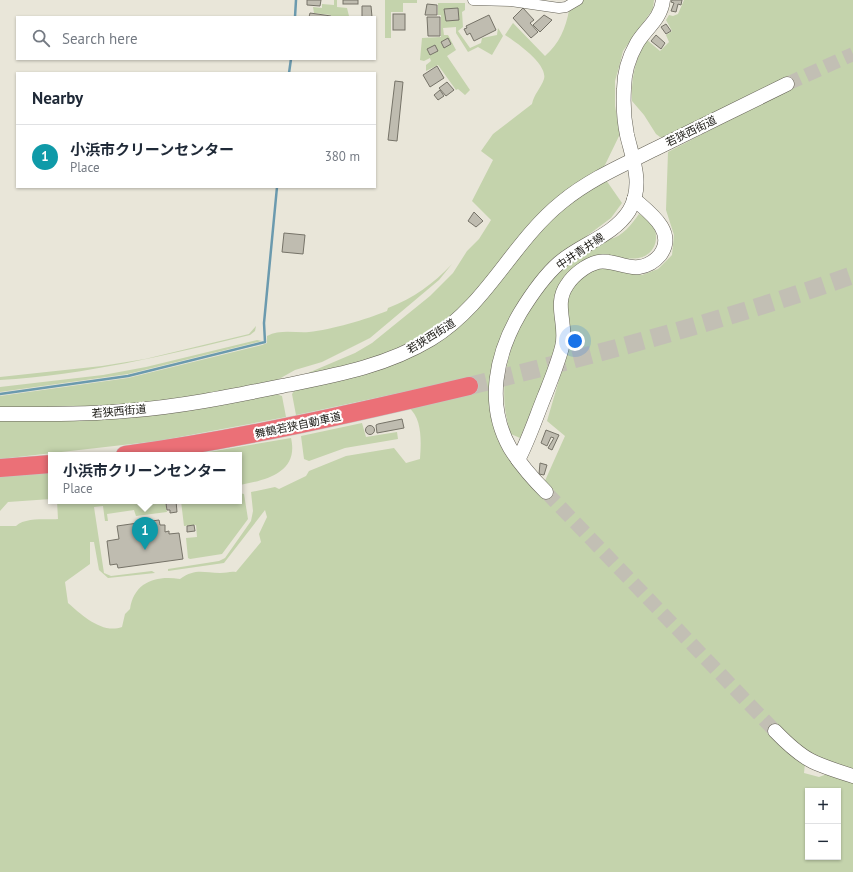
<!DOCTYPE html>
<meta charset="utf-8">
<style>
:root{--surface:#fff;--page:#f2f2f3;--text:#1f2937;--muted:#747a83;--line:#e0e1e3;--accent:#85218a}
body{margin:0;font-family:"PT Sans","Noto Sans JP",sans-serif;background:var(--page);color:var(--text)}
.controls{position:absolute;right:12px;bottom:12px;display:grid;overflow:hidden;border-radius:0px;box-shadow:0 1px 3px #0004}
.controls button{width:36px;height:36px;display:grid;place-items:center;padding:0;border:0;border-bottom:1px solid var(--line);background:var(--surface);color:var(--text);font:20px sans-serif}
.you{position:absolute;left:575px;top:341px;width:14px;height:14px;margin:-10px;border:3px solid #fff;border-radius:50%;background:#1a73e8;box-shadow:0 0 0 6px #1a73e833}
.badge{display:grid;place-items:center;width:26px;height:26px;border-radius:50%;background:var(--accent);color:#fff;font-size:13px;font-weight:700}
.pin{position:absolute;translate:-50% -33px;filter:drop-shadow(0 1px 2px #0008)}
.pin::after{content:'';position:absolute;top:21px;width:14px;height:12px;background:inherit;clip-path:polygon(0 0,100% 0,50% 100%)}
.popup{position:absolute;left:48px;top:452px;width:194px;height:52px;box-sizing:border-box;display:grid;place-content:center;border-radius:0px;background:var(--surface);filter:drop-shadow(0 1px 3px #0005);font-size:13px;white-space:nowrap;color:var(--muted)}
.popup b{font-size:15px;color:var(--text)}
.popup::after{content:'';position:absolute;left:50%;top:100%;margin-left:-8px;border:8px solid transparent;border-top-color:var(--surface)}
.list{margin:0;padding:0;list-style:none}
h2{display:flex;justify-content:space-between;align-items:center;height:52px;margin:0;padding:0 16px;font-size:17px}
h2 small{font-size:13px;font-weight:400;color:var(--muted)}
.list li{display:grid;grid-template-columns:26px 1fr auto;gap:12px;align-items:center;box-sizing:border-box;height:64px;padding:0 16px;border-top:1px solid var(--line)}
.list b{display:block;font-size:15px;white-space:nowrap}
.list p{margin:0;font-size:13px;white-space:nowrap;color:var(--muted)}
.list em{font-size:13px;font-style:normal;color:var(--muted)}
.icon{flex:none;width:22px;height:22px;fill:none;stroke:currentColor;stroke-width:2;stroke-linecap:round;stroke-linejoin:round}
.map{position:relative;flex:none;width:853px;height:872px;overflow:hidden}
.search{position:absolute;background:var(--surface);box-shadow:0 1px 3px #0004;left:16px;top:16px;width:360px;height:44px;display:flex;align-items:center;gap:10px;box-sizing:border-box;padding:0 14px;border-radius:0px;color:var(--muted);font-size:15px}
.panel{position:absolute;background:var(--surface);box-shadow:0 1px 3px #0004;left:16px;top:72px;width:360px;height:116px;border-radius:0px}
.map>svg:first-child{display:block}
</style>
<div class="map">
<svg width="853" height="872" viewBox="0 0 853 872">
<rect width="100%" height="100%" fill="#e9e6d9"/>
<g fill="#c4d3ac" fill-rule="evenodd">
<polygon points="334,0 337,0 337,7 347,8 349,16 331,17 331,15 314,13 313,7 322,8 322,4 334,5"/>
<polygon points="385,0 417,0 417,3 403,3 403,12 391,12 391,38 385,38"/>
<path d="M582,0H654L653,9L623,51L619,67L615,81V106L620,134L604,167L590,174L448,322L393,353L307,376L308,373L355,353L372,343L430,296L453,273L467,251L479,239L491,220L472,201L493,160L481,151L493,134L532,104C534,94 541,88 544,79C548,64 516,42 505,35L513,23L545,56C559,44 566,28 569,10Z"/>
<path d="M684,0H853V770L805,763L804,773L819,777L827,774L853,781V872H0V526H16C25,517 47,520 58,519L57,501H165L167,512L136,516L134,510L107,514L108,521H105L103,506L94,507L104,573L111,576L152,571L155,573L108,578L99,570L94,542H90V564L65,582L68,603C83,616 102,634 122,627L125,614L130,609C134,582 156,575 180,579C196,568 203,573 220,573C227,573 230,571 236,572L261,542L259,534L267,517L265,510L224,563L168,571V569L219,561L225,558L251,521L253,511L251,492L275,487L279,489L306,476L309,471L346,456L394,448L406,463L420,459C421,443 423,418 408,407L432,386L296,415L292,394L295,390L401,361L519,256L548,223L574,201L606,180L622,203L611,218L576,244L509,323L494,418L544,483L565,436L547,421L566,356V306L571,289L585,274L602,267L642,275L658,269L672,255L674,235L666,210L668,152L791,88L665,137H660L656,134L644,115L632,101C631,79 635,58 647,40L660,51L669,42L666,35L672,31L666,20L669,15L673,16L678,14ZM808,791H838V857H808Z"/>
<polygon points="438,3 465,3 465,10 462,12 463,27 458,31 470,48 481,43 482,38 497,35 498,28 503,36 492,55 478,47 468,52 456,33 456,27 443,28 444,35 448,35 456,50 447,56 470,90 465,95 458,89 456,90 438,65 426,71 426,65 431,61 430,58 424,61 420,60 422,38 441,37 441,15 438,15"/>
<path d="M639,214C648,219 657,227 656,238C656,244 653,250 648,254C640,260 631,258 621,259C606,261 590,266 575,269L554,356L520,438L511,434C489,371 523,304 569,261C580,252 597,246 610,239C622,237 632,224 639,214Z"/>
<path d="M452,264L439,280L370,338L322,362L295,370L270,384L218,394L101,408L0,409V396L128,378L262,345L267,343V336C280,329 295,333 309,332C331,330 367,319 387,311L388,308C414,298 433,284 452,264Z"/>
<path d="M256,326L255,331L250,335C167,355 85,375 0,380V377L102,366L145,359L249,334Z"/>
<polygon points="257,340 262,341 128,374 0,392 0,387 103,375 146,367"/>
<polygon points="276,394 282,396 286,417 158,441 0,459 0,420"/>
<polygon points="362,423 366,437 397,432 398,439 345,448 309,461 304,459 301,436"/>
<path d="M291,438C299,472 267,480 240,485H239V455H191Z"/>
<polygon points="51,473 51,499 8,502 0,511 0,477"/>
<polygon points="239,493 244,494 248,519 222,554 190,559 188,558 186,538 197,537 196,525 184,526 181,501 239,501"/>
</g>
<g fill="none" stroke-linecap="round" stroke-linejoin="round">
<g stroke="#6b9aae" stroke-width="2.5">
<polyline points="295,17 296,0"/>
<polyline points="289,73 291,59"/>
<polyline points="0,394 128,376 265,342 264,323 277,187"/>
</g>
</g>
<g fill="#bfbcb0" stroke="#767368">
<polygon points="307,0 321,0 320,6 307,5"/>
<rect x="343" y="0" width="15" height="4"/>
<polygon points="672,0 682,0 681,5 678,4 676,12 671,11 674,3 671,2"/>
<polygon points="427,4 437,5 437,15 425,15"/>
<polygon points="362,6 371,6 372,17 362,17"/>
<polygon points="458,8 459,20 446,21 444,9"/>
<polygon points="523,8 534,20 530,23 538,32 531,38 513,18"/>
<polygon points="310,13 331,16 331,17 309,17"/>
<rect x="393" y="14" width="12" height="16"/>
<polygon points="489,15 496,30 474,41 470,33 467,35 464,29 467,28 466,26"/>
<polygon points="544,15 552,20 540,32 533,25"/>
<polygon points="427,17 440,17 440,36 428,36"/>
<polygon points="666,24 671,31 666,34 661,27"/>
<polygon points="656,35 665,43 661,49 651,41"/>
<polygon points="448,38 451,44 444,48 441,42"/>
<polygon points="435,45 438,51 430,55 427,49"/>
<polygon points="437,66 444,78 430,87 423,75"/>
<polygon points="395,81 403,82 397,141 388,140"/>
<polygon points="447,82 454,90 446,96 439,88"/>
<polygon points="440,90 444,96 438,100 434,95"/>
<polygon points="474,212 483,221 476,227 468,221"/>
<polygon points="284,233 305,235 303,254 282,252"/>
<polygon points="402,419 404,428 377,433 376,425 378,424"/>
<circle cx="370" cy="430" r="4.5"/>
<polygon points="546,430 559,435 552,450 548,448 554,438 551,437 547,446 541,443"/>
<polygon points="540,463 547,465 544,475 539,474"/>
<polygon points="168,501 176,501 177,512 170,513 170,510 167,510 166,504 169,503"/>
<polygon points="159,520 160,525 165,525 165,532 169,531 169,534 179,533 183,559 118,568 117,564 110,565 107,541 119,539 117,526"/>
<polygon points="194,525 195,531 187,532 187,526"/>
</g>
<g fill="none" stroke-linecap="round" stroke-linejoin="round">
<g stroke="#c2bfb4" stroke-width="14" stroke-dasharray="14 7" stroke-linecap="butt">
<polyline points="787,84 853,54"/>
<polyline points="546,492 775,731"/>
</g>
<path stroke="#c2bfb4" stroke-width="18" stroke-dasharray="18 9" stroke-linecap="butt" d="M469,386C598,354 727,320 853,275"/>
<defs>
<polyline id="street" points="473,0 511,1 559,8 566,7 578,0"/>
<g id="secondary">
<path d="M0,414C42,414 83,415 125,411C180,407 233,396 287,385C337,375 386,366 431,339C488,304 512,242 562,202C590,179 623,165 655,149C699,127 743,106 787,84"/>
<path d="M518,460C529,439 536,417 545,395C551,380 558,363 562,347C568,326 553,304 567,285C573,275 586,265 598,262C612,259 625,269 639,267C647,266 655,261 660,255C677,232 650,213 634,199"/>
<path d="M546,492C533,479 520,464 510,448C485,404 496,354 520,313C531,295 543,277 559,263C581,244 613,236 629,211C644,186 633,160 627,135C624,120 623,105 624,89C624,74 629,57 637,43C646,28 661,19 663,0"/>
<path d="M775,731C804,761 814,764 853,776"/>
</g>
<g id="highway">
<path d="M125,455C241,439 355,413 469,386"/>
<polyline points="0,468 51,464"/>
</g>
</defs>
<use href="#street" stroke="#636055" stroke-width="11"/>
<use href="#secondary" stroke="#636055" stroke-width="15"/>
<use href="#highway" stroke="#c6c6c4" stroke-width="19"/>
<use href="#street" stroke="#fff" stroke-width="10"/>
<use href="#secondary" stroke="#fff" stroke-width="14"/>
<use href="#highway" stroke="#eb7077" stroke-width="18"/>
</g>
<g text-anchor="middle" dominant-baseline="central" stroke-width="4" stroke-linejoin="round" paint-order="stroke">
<g font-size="11" fill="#24231e" stroke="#fff">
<text transform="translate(691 131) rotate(-26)">若狭西街道</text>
<text transform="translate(580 251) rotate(-34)">中井青井線</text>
<text transform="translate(431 336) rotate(-32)">若狭西街道</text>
<text transform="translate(119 411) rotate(-5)">若狭西街道</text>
<text transform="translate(298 425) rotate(-12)">舞鶴若狭自動車道</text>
</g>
</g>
</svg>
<div class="controls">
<button>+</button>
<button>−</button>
</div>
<div class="you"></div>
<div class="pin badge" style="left:145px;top:550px;background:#0f9aa8">1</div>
<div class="popup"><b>小浜市クリーンセンター</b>Place</div>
<div class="search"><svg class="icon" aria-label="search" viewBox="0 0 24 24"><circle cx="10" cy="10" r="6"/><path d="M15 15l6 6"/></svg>Search here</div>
<section class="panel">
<h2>Nearby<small></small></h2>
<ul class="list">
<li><span class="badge" style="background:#0f9aa8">1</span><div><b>小浜市クリーンセンター</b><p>Place</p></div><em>380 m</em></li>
</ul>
</section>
</div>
